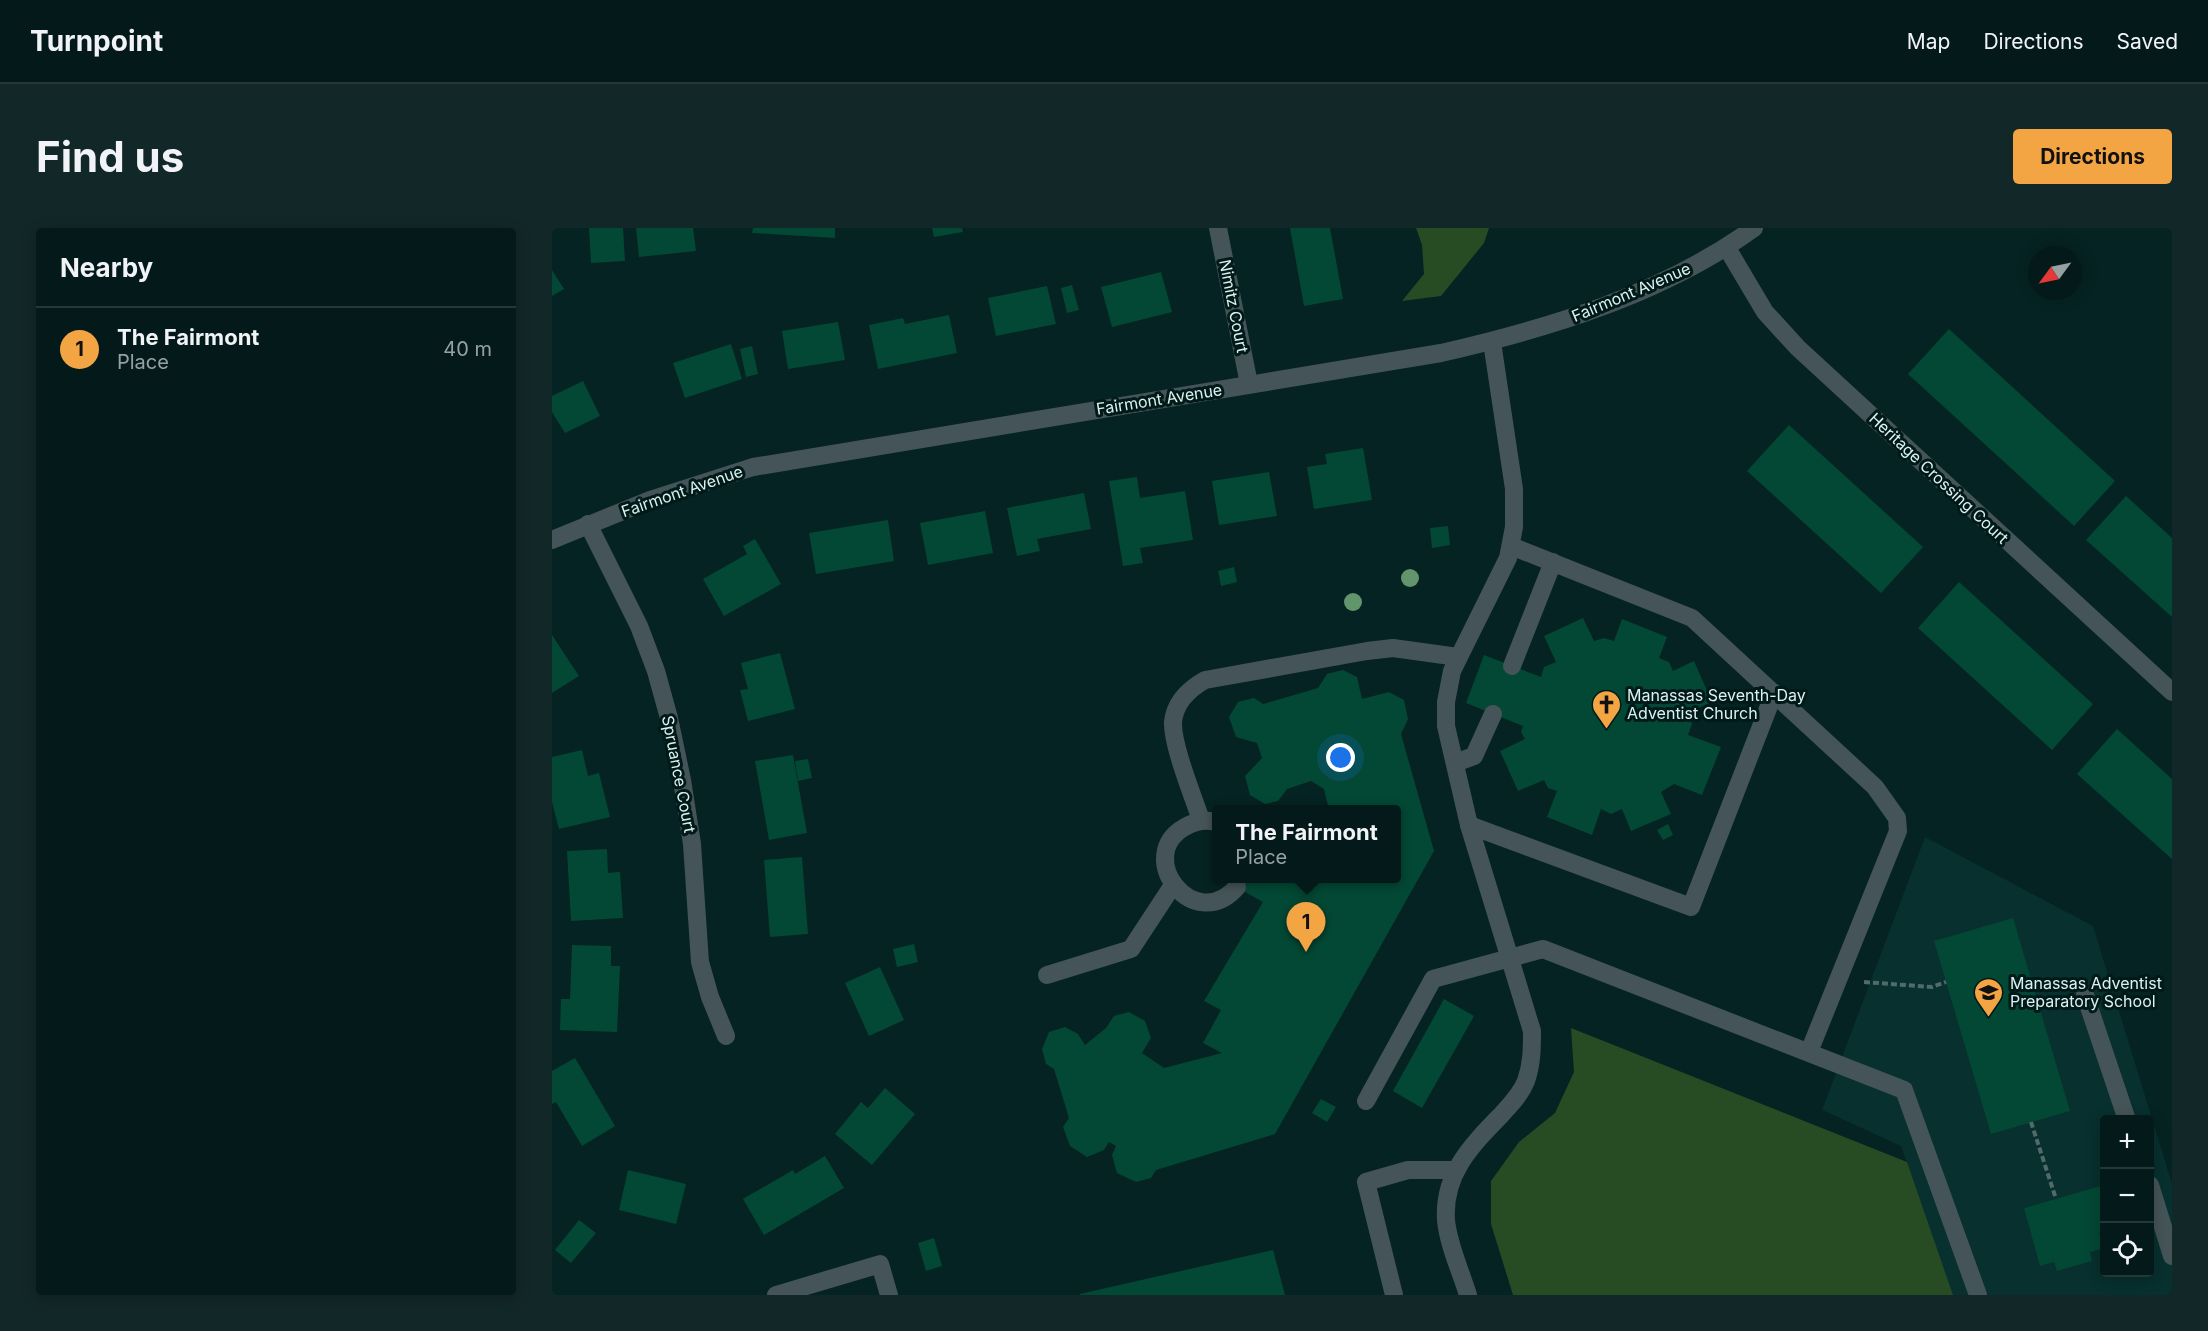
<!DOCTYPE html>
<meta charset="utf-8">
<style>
:root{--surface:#041a1a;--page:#122727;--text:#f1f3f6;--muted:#97a1a2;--line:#253839;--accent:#f3a443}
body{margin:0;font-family:Inter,sans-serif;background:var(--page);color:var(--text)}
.controls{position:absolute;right:18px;bottom:18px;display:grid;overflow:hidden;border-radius:6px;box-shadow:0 3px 15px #0003}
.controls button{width:54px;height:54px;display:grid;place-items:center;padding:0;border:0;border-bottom:2px solid var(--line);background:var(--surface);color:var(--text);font:30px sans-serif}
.compass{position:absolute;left:1476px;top:18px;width:54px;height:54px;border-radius:50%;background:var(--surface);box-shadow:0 3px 15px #0003;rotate:237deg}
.you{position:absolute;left:789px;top:530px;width:21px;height:21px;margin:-15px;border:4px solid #fff;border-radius:50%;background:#1a73e8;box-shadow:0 0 0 9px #1a73e833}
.badge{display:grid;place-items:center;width:39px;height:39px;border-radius:50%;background:var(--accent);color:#111;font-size:20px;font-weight:700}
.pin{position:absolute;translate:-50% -50px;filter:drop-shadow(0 2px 3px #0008)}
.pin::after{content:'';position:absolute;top:32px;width:21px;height:18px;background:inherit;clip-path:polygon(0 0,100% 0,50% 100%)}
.popup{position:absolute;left:660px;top:577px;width:189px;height:78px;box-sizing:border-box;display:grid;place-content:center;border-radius:6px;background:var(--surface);filter:drop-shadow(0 2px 4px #0005);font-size:20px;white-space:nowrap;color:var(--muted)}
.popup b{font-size:22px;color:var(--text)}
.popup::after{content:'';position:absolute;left:50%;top:100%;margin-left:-12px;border:12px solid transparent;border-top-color:var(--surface)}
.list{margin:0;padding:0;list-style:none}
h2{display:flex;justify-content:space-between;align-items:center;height:78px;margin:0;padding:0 24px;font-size:26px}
h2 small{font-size:20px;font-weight:400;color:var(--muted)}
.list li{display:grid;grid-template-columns:39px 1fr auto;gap:18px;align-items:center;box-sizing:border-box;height:84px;padding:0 24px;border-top:2px solid var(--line)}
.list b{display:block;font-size:22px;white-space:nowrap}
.list p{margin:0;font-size:20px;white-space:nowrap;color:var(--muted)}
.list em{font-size:20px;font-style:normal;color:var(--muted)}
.icon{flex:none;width:33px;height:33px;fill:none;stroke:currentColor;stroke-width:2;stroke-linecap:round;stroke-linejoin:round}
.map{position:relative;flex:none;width:1620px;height:1067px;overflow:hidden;border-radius:6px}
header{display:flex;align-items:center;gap:36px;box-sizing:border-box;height:84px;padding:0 30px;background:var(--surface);border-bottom:2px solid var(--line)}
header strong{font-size:28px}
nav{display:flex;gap:33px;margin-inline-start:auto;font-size:21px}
.intro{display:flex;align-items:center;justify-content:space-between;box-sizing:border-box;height:144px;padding:0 36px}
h1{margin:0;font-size:42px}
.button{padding:15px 27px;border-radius:6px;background:var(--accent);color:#111;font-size:21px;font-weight:700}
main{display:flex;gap:36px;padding:0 36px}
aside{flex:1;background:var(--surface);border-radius:6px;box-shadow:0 3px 15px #0003}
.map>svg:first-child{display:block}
</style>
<header>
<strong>Turnpoint</strong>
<nav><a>Map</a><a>Directions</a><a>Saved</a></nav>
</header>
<div class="intro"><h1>Find us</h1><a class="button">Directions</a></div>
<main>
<aside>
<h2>Nearby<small></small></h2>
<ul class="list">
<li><span class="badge">1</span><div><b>The Fairmont</b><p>Place</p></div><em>40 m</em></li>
</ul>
</aside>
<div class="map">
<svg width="1620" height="1067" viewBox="0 0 1620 1067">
<rect width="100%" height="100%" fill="#052322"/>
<path fill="#07302e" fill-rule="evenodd" d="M1373,609L1541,698L1620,956V1067H1400L1349,918L1270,882ZM1552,892H1598V1044H1552Z"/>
<g fill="#274b23">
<polygon points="864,0 937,0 932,15 889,68 850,73 872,46 870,17"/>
<polygon points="1019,800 1355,934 1401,1067 961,1067 939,996 939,953 967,914 1003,885 1022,844"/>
</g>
<g fill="#034834">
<polygon points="37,0 71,0 73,33 39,35"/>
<polygon points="84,0 141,0 144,23 87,29"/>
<polygon points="201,0 283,0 283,10 200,5"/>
<polygon points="380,0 410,0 411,4 382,9"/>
<polygon points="738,0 778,0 791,71 752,78"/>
<polygon points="0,42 12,61 0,68"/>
<polygon points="609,44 620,84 560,99 549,59"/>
<polygon points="520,57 527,82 515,85 509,60"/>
<polygon points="495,58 504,96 444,108 436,70"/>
<polygon points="397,87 405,125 326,141 317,97 351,90 353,96"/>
<polygon points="286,94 293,132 236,141 230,103"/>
<polygon points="1397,101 1563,253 1522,298 1356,146"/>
<polygon points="179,116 190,151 133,170 121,135"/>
<polygon points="200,118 206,146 194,149 188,121"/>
<polygon points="31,153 48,188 13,205 0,184 0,168"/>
<polygon points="1237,197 1371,319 1329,365 1195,243"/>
<polygon points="811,220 820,272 762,281 755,239 775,236 773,226"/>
<polygon points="717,244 725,288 667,297 660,253"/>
<polygon points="585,249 588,270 633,263 641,312 588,320 591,335 571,338 557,253"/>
<polygon points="532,265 539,301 485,311 488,323 465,328 455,280"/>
<polygon points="1574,268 1620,310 1620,389 1534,312"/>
<polygon points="433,283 441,325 376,337 368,295"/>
<polygon points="336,292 342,333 264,346 257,305"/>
<polygon points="896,298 898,317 880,320 878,300"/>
<polygon points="203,311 229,356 172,388 151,351 195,326 191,318"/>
<polygon points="682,339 685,354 669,358 666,343"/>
<polygon points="1407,354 1541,476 1500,522 1366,400"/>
<polygon points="1031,390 1042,413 1052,410 1062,413 1070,391 1115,409 1107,430 1117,434 1121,443 1142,433 1160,474 1135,485 1140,496 1136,507 1169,519 1150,567 1122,556 1109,564 1119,586 1079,603 1070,581 1059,586 1049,581 1040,607 995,589 1005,563 996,560 992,552 966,563 948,523 973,511 969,504 971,498 914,475 932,427 989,449 992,439 1004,434 992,408"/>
<polygon points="0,407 27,448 0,465"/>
<polygon points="228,425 243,481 196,493 188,462 196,461 189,435"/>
<polygon points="791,442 805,449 810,471 837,464 852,472 856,491 849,506 882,623 723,906 604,942 599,950 584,954 565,945 560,927 564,918 557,914 552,922 535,929 518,918 511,899 517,890 502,841 494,836 490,821 497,804 513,799 526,806 533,817 554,800 562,788 577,784 593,793 599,810 590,825 612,840 670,825 651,815 669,782 652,773 711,674 668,650 844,650 844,582 777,582 772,561 759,553 735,561 726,573 713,576 698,567 693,548 710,530 705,515 684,509 677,489 686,474 702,470 711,476 766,460 775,446"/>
<polygon points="1565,501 1620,551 1620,631 1525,546"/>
<polygon points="30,522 36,548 47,545 58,589 7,601 0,574 0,529"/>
<polygon points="241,527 255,605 217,612 203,533"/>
<polygon points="256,531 260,550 246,553 243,533"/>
<polygon points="1116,596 1121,607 1111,612 1105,602"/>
<polygon points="55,621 56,645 68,644 71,690 19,693 15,623"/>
<polygon points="250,629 256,706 218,709 212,632"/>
<polygon points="1461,690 1518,883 1439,906 1382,713"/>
<polygon points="362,716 366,734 345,739 341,721"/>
<polygon points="20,717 59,718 59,738 68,738 65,804 8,802 9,771 18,771"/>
<polygon points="328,739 352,792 317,808 293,755"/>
<polygon points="892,771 922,788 870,880 841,863"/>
<polygon points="23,830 63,898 30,918 4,874 0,876 0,843"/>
<polygon points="333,860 363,886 320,937 283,906 309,874 316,880"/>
<polygon points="769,871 784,879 775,894 760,885"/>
<polygon points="273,928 292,960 212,1007 191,971 241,942 243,946"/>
<polygon points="76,942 134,956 124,996 67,982"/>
<polygon points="1552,957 1552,1002 1547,1004 1552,1020 1538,1024 1540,1033 1505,1043 1502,1034 1488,1038 1472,980"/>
<polygon points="27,992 44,1005 19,1035 3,1022"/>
<polygon points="382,1010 390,1038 374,1043 366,1015"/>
<polygon points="721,1022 733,1067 528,1067 528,1066"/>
</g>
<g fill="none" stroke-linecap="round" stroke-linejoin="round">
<g stroke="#516b6a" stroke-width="4" stroke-dasharray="6 3" stroke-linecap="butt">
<polyline points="1312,754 1380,759 1394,754"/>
<polyline points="1479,894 1504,971"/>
</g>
<g stroke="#455458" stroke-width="18">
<polyline points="959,318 1140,390 1323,559 1345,590 1346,603 1257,824"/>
<polyline points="960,438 1001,334"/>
<polyline points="903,535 922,528 941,486"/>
<path d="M649,592C641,568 620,517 621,494C623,474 637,461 653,452L815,423L841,420L906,429"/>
<path d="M664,594C653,591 643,593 633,599C581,628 642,708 685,659"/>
<polyline points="917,597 1139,679 1222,465"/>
<polyline points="495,747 579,721 621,657"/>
<polyline points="1533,767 1575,892"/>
<polyline points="814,873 881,751 991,721 1352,862 1426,1067"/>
<polyline points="1598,957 1620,1028"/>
<polyline points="224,1067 328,1036 337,1067"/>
<polyline points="842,1067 814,954 856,942 903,942"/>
</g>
<g stroke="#455458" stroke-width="18">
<polyline points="666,0 697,156"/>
<polyline points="1175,20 1213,84 1246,120 1620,464"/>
<polyline points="36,296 87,398 104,443 117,490 130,552 140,616 148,734 158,769 174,808"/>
<path d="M916,1067C909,1044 896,1016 894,992C891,945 920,917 950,886C959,876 969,866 974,853C980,836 980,820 980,803L917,597L894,498V474L900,443L956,330L962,299V261L940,114"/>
</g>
<path stroke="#455458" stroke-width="18" d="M0,312L98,272L201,239L889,125C998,100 1111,66 1202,0"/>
</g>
<g fill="#62956c">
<circle cx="858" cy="350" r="9"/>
<circle cx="801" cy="374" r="9"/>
</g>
<defs>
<symbol id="church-pin" viewBox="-11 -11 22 30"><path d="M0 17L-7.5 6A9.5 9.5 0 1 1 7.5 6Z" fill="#f3a443" stroke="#001a19"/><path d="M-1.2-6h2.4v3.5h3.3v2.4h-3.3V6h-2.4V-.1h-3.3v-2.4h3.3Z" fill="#111"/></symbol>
<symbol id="school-pin" viewBox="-11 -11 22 30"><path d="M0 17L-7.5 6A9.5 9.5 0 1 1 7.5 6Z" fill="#f3a443" stroke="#001a19"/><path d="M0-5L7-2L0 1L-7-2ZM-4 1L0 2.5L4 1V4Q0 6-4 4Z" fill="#111"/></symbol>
</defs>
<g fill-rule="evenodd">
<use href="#church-pin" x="1038" y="460" width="33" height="45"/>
<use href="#school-pin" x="1420" y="748" width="33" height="45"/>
</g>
<g text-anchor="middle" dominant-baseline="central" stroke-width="6" stroke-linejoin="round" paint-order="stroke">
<g font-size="16" fill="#dcf1f0" stroke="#001a19">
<text transform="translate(1079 64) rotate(-23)">Fairmont Avenue</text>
<text transform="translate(682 78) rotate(79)">Nimitz Court</text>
<text transform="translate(607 171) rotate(-9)">Fairmont Avenue</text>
<text transform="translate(1387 250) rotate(43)">Heritage Crossing Court</text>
<text transform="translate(130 263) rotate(-19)">Fairmont Avenue</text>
<text transform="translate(127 546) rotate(79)">Spruance Court</text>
</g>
<g font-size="16" fill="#dcf1f0" stroke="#001a19" text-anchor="start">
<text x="1075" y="467">Manassas Seventh-Day<tspan x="1075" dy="18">Adventist Church</tspan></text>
<text x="1458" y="755">Manassas Adventist<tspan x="1458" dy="18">Preparatory School</tspan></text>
</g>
</g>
</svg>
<div class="controls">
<button>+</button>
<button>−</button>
<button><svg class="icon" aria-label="locate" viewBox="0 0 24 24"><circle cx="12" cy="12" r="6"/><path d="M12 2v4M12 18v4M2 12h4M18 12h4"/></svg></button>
</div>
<svg class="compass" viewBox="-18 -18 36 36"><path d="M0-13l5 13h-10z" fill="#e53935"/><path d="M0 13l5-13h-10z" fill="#97a1a2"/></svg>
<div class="you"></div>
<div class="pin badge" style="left:754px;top:724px">1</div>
<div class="popup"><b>The Fairmont</b>Place</div>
</div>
</main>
